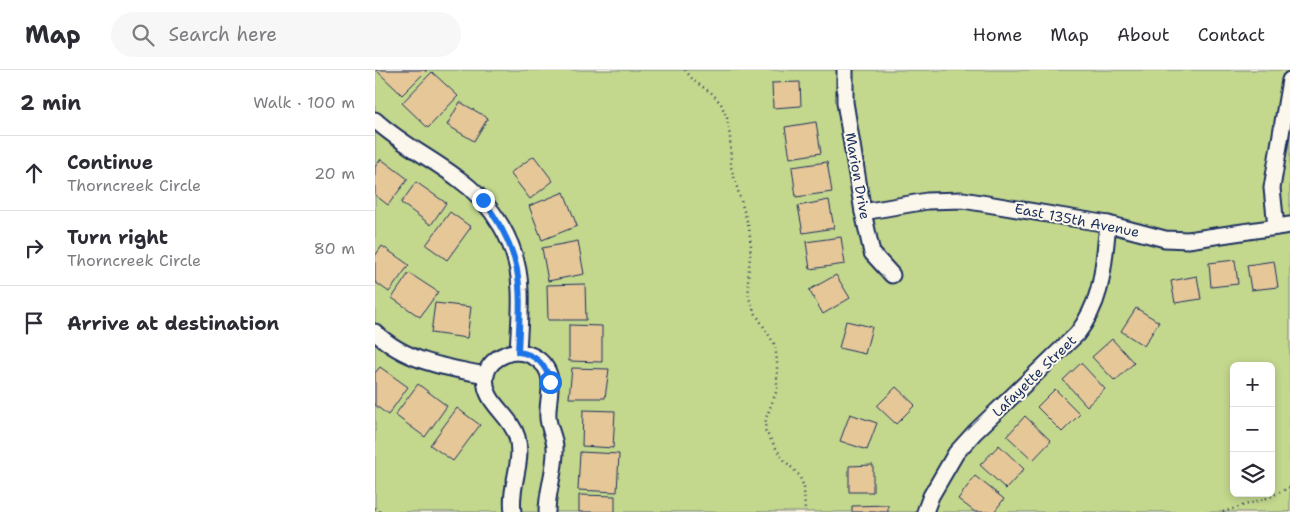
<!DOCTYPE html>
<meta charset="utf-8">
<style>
:root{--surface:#fff;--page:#f7f7f7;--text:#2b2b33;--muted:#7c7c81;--line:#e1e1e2}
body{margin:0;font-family:"Shantell Sans",sans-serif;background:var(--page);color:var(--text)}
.controls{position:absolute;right:15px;bottom:15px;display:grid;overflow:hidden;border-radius:8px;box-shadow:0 2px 8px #0003}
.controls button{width:45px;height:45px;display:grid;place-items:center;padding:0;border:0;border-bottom:1px solid var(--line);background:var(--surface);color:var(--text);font:25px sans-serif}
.stop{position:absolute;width:15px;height:15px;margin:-11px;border:4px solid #1a73e8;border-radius:50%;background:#fff}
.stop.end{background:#1a73e8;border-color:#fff;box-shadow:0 1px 5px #0008}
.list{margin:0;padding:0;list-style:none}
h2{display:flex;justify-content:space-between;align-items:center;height:65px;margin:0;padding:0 20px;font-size:21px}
h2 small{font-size:16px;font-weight:400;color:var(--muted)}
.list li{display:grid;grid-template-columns:32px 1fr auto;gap:15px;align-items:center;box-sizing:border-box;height:75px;padding:0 20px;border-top:1px solid var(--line)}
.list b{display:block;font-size:19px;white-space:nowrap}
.list p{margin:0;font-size:16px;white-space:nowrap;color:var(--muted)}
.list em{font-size:16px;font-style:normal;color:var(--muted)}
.icon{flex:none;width:28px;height:28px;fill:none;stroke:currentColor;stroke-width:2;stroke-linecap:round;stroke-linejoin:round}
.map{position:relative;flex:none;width:915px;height:442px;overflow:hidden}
header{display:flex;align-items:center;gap:30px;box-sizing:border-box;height:70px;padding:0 25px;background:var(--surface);border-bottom:1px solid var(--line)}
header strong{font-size:24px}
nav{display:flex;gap:28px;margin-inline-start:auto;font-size:18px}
.search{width:350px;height:45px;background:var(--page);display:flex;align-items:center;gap:12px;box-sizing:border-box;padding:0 18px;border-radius:28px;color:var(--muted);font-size:19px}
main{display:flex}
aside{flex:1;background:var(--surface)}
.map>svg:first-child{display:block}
</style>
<header>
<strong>Map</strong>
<div class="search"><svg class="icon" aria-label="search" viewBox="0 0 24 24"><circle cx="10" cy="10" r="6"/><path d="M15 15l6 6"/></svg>Search here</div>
<nav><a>Home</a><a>Map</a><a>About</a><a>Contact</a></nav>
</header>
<main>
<aside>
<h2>2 min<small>Walk · 100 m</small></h2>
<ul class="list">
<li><svg class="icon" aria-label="ahead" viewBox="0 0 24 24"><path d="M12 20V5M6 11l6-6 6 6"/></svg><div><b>Continue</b><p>Thorncreek Circle</p></div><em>20 m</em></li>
<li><svg class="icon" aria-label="right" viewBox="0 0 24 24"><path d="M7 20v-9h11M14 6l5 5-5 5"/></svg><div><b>Turn right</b><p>Thorncreek Circle</p></div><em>80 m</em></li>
<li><svg class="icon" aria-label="arrive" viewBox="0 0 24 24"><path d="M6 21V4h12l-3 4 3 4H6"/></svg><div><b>Arrive at destination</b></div></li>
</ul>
</aside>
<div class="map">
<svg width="915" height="442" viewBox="0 0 915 442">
<rect width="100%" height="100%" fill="#f7eddb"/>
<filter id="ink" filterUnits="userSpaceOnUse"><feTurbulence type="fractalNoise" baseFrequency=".02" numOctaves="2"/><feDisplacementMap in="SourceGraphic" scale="10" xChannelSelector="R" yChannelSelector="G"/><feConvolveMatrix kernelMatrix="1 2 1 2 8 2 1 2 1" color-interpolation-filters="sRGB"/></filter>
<g filter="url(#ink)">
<path fill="#c3d78d" stroke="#6f8376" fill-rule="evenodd" d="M0,0H915V442H0ZM859,296H896V423H859Z"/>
<g fill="#e5c798" stroke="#1b2f5e">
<polygon points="1,0 52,0 27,25"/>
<polygon points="57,2 83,26 53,58 27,33"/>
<polygon points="425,12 426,36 398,38 397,13"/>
<polygon points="85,32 113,48 99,71 72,55"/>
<polygon points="441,52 446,83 415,88 410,57"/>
<polygon points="159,86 178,111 155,129 135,103"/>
<polygon points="6,89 33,109 13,135 0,125 0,97"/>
<polygon points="452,92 457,122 421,127 417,97"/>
<polygon points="41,112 71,133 56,155 26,133"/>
<polygon points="189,122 202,156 167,170 154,136"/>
<polygon points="454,130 459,158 428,163 423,136"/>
<polygon points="75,142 96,157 72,190 51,175"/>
<polygon points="466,167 470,194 435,199 431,172"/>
<polygon points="203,171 209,204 173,211 167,178"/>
<polygon points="7,176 34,195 14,222 0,212 0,186"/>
<polygon points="860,190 863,214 836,217 834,193"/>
<polygon points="899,191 903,217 876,220 872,195"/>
<polygon points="34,203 63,222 45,247 17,228"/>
<polygon points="461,205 475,228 448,244 434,220"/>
<polygon points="822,206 826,229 800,233 796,211"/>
<polygon points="210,214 211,250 173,250 172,215"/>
<polygon points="60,233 96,237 92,268 56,263"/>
<polygon points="761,238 784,252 769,276 746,261"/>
<polygon points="471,251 497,257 490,284 464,278"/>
<polygon points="194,255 227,256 227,292 194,291"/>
<polygon points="737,269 759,293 740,311 717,287"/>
<polygon points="706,293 730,319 712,336 688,310"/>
<polygon points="5,297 33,317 13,345 0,335 0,303"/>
<polygon points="197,298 234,299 230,328 194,328"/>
<polygon points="43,314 72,336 50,367 20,345"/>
<polygon points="521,317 540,335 521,354 502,336"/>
<polygon points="680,319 705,344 687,362 662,337"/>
<polygon points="82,338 105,355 78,391 55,375"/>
<polygon points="208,340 240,341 238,378 207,376"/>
<polygon points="475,344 502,353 492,380 465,371"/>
<polygon points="650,346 676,371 658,390 632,366"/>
<polygon points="624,375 649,399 631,419 605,395"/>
<polygon points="205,382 244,384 242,422 203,420"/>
<polygon points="498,395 498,422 474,422 474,396"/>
<polygon points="600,406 629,429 619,442 600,442 583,429"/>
<polygon points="204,425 240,426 240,442 204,442"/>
<polygon points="513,435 513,442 477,442 477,436"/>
</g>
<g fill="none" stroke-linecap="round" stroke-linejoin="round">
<defs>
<g id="street">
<polyline points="470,0 470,32 488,142 497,183 517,205"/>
<path d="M0,50C25,73 54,87 81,107C118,133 144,175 145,220C146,240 144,261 143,282"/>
<polyline points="488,142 552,131 588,130 733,154 790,169 813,170 915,155"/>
<polyline points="901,157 897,118 915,10"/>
<path d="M0,262C29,291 72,298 111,305"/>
<path d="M138,442C134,416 149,393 142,367C135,343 106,332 111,304C113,295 121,288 129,285C147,276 173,289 175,310C176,323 172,336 173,348C174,359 180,368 180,378C181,400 172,420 172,442"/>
<path d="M550,442L556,426L581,383L600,362L702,264C729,228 728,197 733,154"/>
</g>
</defs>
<use href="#street" stroke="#1b2f5e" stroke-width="19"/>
<g stroke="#1b2f5e" stroke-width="2.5" stroke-dasharray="1 4" stroke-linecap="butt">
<polyline points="310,0 319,11 338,24 346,34 352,48 355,67 356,97 374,158 376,174 373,209 374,228 379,241 400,275 402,291 402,320 391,348 390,360 407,388 424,405 429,417 430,442"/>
<polyline points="0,438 5,442"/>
<polyline points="848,442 895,427 915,417"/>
</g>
<use href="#street" stroke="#fbf7ec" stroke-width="15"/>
</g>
</g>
<g fill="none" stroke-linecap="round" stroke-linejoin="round" filter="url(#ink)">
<path stroke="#1a73e8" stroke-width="6" d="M108,130C150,186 146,216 143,282C160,284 172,295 175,312"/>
</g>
<g text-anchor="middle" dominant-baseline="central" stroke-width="4" stroke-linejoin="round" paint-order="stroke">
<g font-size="14" fill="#1b2f5e" stroke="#fbf7ec">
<text transform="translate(483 106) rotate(80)">Marion Drive</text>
<text transform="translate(702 150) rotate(11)">East 135th Avenue</text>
<text transform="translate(659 306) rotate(-44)">Lafayette Street</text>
</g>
</g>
</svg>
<div class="controls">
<button>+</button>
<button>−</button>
<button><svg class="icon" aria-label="layers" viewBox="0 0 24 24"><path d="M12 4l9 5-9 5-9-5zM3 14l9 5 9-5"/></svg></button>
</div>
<div class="stop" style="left:175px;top:312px"></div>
<div class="stop end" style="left:108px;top:130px"></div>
</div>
</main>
